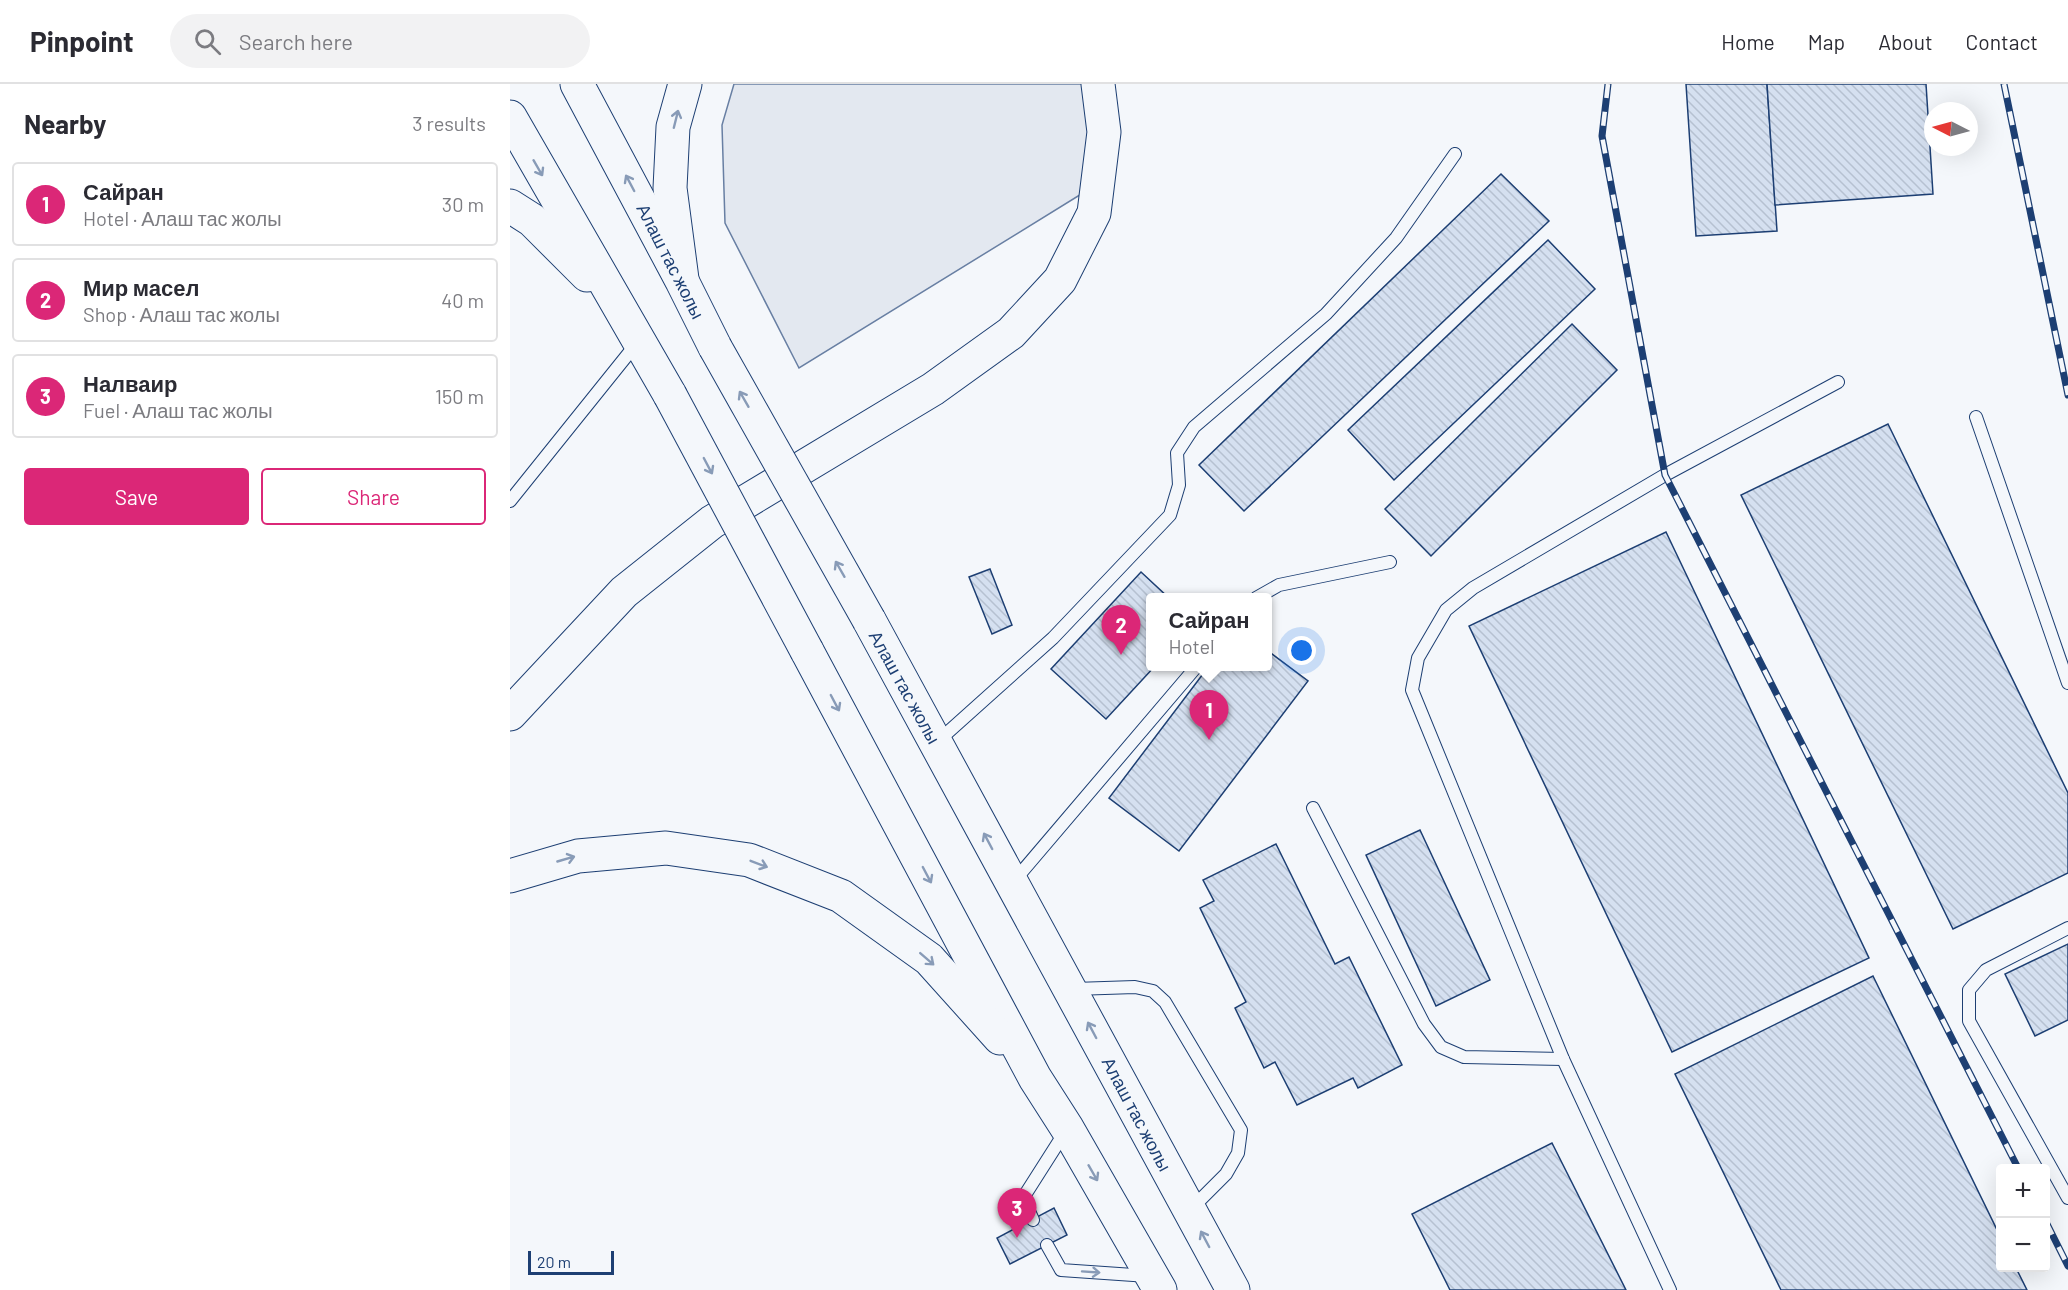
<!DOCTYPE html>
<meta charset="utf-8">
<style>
:root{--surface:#fff;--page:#f2f2f3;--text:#2b2b33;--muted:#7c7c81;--line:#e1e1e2;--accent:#db2777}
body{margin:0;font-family:Barlow,sans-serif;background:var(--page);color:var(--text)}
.controls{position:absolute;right:18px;bottom:18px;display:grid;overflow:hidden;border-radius:6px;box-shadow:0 6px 24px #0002}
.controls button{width:54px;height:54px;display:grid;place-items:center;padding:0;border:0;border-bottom:2px solid var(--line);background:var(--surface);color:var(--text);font:30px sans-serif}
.compass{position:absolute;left:1414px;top:18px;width:54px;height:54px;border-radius:50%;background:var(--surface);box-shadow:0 6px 24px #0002;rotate:276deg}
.scale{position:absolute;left:18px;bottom:15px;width:86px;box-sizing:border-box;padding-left:6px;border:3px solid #1d3f73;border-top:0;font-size:16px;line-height:21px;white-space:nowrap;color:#1d3f73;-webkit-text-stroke:4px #f4f7fb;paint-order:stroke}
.you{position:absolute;left:792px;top:567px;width:21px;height:21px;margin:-15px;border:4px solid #fff;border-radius:50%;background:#1a73e8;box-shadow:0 0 0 9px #1a73e833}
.badge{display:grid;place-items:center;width:39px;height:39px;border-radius:50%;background:var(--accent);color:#fff;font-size:20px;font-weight:700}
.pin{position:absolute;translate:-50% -50px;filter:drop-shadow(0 2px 3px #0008)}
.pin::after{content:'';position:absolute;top:32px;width:21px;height:18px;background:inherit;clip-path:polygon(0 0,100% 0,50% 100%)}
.popup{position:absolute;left:636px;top:509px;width:126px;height:78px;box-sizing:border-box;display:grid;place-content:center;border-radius:6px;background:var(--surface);filter:drop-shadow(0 2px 4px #0005);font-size:20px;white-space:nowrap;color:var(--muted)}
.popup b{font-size:22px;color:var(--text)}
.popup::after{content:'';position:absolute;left:50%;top:100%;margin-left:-12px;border:12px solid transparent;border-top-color:var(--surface)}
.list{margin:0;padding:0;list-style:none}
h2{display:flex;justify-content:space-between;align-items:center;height:78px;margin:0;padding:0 24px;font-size:26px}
h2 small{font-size:20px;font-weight:400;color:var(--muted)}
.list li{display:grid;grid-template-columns:39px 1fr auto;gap:18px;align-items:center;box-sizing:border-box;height:84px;margin:0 12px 12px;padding:0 12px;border:2px solid var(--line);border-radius:6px}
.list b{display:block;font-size:22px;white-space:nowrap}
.list p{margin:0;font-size:20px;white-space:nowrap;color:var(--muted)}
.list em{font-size:20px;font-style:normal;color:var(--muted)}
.actions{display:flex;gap:12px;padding:18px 24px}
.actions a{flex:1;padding:14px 0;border:2px solid var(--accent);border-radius:6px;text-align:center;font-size:21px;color:var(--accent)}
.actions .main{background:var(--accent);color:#fff}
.icon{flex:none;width:33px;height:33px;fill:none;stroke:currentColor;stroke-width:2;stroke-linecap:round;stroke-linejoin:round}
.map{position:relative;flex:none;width:1558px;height:1206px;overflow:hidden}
header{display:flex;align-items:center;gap:36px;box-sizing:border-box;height:84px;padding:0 30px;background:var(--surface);border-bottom:2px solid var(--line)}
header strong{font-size:28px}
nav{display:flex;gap:33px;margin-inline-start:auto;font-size:21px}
.search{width:420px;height:54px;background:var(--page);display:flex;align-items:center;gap:15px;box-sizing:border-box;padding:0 21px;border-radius:33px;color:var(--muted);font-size:22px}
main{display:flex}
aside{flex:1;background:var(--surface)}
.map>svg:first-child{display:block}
</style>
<header>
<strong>Pinpoint</strong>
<div class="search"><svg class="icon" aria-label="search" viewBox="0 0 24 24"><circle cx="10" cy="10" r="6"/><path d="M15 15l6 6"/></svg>Search here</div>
<nav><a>Home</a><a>Map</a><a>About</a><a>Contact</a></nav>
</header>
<main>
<aside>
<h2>Nearby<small>3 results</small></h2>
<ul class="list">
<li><span class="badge">1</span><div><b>Сайран</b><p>Hotel · Алаш тас жолы</p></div><em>30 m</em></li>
<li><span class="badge">2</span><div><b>Мир масел</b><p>Shop · Алаш тас жолы</p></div><em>40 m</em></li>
<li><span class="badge">3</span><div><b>Налваир</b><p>Fuel · Алаш тас жолы</p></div><em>150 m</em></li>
</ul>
<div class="actions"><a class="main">Save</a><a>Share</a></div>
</aside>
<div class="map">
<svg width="1558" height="1206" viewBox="0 0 1558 1206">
<defs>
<pattern id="building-back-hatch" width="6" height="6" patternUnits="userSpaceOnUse" patternTransform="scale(1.5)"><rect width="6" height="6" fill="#d5e0f0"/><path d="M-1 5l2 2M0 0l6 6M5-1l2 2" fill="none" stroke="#b6c1d1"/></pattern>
</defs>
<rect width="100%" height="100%" fill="#f4f7fb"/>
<polygon fill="#e3e8f0" stroke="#687fa3" stroke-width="1.5" points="224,0 583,0 573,109 289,284 215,139 212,41"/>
<g fill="url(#building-back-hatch)" stroke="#1d3f73" stroke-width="1.5">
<polygon points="1176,0 1257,0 1267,147 1186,152"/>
<polygon points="1257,0 1416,0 1423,110 1265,121"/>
<polygon points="991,90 1039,137 734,427 689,381"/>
<polygon points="1038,156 1085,205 884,396 838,346"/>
<polygon points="1062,240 1107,286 921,472 875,425"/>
<polygon points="1378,340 1558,709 1558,789 1443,845 1231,411"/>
<polygon points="1156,448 1359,874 1162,968 959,542"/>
<polygon points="480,485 502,541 482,550 459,493"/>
<polygon points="631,488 659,514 640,514 640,582 645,582 596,635 541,585"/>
<polygon points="758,567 798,597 669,767 599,714 699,582 758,582"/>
<polygon points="910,746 980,896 926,922 856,771"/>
<polygon points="766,760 825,880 839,873 892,981 848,1004 843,994 787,1021 765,978 754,984 725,924 736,918 690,824 704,817 693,796"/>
<polygon points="1558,860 1558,936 1525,952 1495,890"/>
<polygon points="1363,892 1490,1152 1490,1184 1506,1184 1517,1206 1271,1206 1165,990"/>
<polygon points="1042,1059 1116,1206 940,1206 902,1130"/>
<polygon points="544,1124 557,1151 500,1180 487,1154"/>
</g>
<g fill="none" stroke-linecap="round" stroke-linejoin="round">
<defs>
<g id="service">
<polyline points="1466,333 1558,599"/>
<polyline points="0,417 127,259"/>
<polyline points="746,514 769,501 880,478"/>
<polyline points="427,658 543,554 660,431 669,401 667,369 684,343 816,230 886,154 945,70"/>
<polyline points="803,724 914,940 931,963 954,973 1053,975"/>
<polyline points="504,797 687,582"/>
<polyline points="1558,844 1476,886 1459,906 1459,937 1558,1114"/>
<polyline points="564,905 625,903 643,907 655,918 731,1046 728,1069 716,1090 680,1126"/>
<polyline points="523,1136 513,1114 555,1048"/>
<polyline points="537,1161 551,1186 638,1192"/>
<polyline points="1160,1206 1053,975 902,606 908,574 936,526 963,504 1155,391 1328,298"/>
</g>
<g id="secondary">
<polyline points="172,195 160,104 163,43 175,0"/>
<polyline points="0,630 114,508 202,438 423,305 501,249 550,196 584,129 594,48 588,0"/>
</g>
<g id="primary">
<polyline points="67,0 172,197 205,263"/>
<polyline points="0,33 160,311"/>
<polyline points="0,122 22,136 77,191"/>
<polyline points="359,536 723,1206"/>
<polyline points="297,567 525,994 557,1044 650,1206"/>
<polyline points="0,792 68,772 156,764 239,776 331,812 419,875 490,954"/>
</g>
</defs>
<use href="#service" stroke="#1d3f73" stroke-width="14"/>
<use href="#secondary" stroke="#1d3f73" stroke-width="35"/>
<use href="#primary" stroke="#1d3f73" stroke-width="35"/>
<use href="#service" stroke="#f4f7fb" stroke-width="12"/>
<use href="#secondary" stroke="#f4f7fb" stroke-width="33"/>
<use href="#primary" stroke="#f4f7fb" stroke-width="33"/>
<defs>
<g id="rail">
<polyline points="1098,0 1092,52 1155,391 1508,1084"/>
<polyline points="1494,0 1558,311"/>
<polyline points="1536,1138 1558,1182"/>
</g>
</defs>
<use href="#rail" stroke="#1d3f73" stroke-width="7"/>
<use href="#rail" stroke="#f4f7fb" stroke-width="4.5" stroke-dasharray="14" stroke-linecap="butt"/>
<defs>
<g id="primary-bridge">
<polyline points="205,263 359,536"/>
<polyline points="160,311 297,567"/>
</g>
</defs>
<use href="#primary-bridge" stroke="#1d3f73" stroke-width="35" stroke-linecap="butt"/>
<use href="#primary-bridge" stroke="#f4f7fb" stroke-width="33"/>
</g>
<defs><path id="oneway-shaft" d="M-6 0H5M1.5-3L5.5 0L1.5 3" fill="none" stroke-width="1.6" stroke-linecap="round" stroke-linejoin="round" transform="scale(1.5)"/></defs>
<g stroke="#889bb7">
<use href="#oneway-shaft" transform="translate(166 35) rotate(-76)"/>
<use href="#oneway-shaft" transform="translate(28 84) rotate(60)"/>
<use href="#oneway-shaft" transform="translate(120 99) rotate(-118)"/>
<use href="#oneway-shaft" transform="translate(234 315) rotate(-120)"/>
<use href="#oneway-shaft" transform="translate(198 382) rotate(62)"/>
<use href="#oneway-shaft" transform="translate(330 485) rotate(-120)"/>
<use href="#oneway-shaft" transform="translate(325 619) rotate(62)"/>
<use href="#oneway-shaft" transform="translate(478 757) rotate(-118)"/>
<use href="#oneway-shaft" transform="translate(56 775) rotate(-16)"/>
<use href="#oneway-shaft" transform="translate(249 780) rotate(21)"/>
<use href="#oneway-shaft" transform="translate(417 791) rotate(62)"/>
<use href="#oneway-shaft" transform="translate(417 875) rotate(41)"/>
<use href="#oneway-shaft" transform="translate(582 946) rotate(-118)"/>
<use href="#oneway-shaft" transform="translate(583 1089) rotate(60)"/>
<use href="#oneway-shaft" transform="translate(695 1155) rotate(-118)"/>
<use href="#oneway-shaft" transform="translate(581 1188) rotate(4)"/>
</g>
<g text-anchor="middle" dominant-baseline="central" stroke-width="4.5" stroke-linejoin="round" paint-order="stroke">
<g font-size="18" fill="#1d3f73" stroke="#f4f7fb">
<text transform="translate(161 177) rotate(63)">Алаш тас жолы</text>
<text transform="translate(395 603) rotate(61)">Алаш тас жолы</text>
<text transform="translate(627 1030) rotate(62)">Алаш тас жолы</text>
</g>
</g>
</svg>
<div class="controls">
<button>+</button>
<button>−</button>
</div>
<svg class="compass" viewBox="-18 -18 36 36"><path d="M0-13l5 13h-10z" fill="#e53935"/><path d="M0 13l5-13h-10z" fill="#7c7c81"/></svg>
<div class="scale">20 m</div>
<div class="you"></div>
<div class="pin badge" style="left:699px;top:656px">1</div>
<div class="popup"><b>Сайран</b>Hotel</div>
<div class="pin badge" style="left:611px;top:571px">2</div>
<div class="pin badge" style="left:507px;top:1154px">3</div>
</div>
</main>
